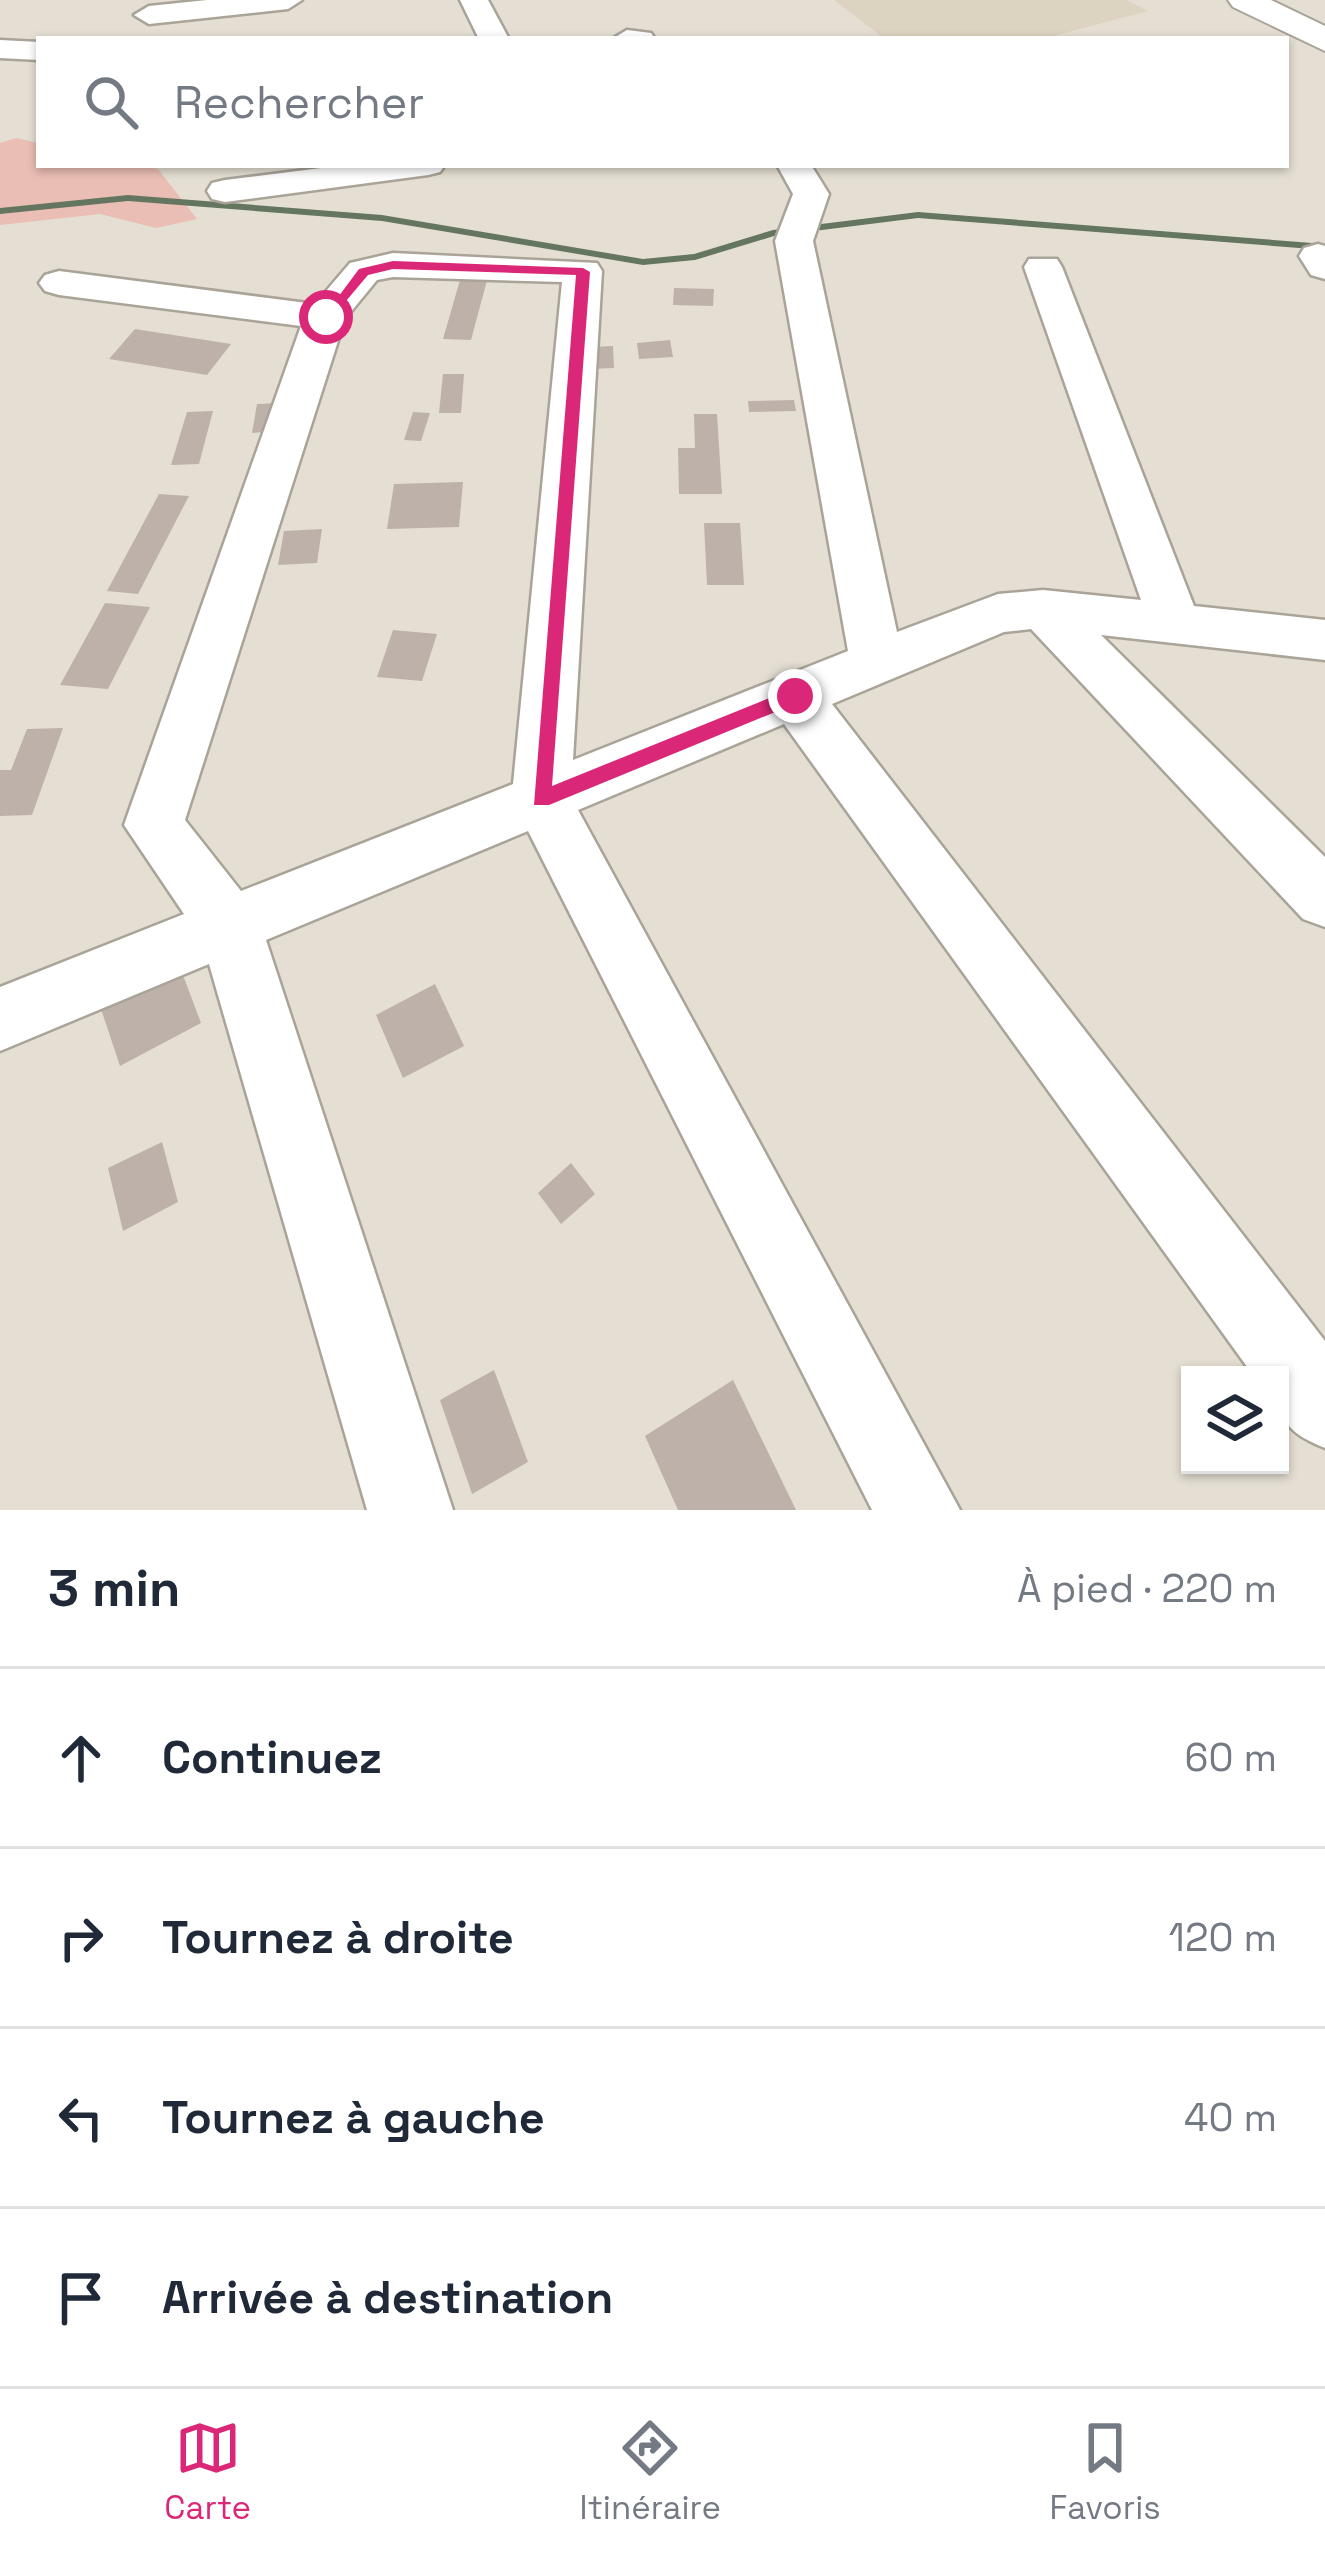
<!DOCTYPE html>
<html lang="fr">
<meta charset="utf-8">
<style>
:root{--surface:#fff;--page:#f6f6f7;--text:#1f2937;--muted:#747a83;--line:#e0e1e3;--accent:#db2777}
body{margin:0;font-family:"Space Grotesk",sans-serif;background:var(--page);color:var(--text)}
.controls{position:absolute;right:36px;bottom:36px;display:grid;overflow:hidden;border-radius:0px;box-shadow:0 3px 9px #0004}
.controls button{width:108px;height:108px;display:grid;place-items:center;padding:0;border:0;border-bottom:3px solid var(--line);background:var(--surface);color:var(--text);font:60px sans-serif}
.stop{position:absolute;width:36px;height:36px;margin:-27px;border:9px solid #db2777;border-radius:50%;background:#fff}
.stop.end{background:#db2777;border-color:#fff;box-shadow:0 3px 12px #0008}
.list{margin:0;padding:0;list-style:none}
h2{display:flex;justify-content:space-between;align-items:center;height:156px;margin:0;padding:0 48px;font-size:51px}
h2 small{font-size:39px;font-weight:400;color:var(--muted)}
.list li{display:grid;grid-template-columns:78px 1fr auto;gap:36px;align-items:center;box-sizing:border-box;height:180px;padding:0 48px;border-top:3px solid var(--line)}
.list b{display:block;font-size:45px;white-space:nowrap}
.list em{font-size:39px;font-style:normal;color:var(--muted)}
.icon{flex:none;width:66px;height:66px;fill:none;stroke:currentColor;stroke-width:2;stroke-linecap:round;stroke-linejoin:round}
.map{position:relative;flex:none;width:1325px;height:1510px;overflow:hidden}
.search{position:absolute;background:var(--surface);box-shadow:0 3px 9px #0004;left:36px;right:36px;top:36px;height:132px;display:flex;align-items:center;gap:30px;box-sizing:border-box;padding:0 42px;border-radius:0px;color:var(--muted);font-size:45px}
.sheet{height:876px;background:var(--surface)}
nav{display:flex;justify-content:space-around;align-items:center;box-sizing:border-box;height:168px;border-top:3px solid var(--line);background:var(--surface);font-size:33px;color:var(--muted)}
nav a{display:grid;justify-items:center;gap:6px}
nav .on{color:var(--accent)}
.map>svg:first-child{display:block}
</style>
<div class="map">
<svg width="1325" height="1510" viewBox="0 0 1325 1510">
<rect width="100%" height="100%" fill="#e5dfd3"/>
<polygon fill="#dcd3c0" points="834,0 1126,0 1148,11 1042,39 885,39"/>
<polygon fill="#eabeb4" points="16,138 39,143 39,165 138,165 158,169 197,219 156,228 100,214 0,225 0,143"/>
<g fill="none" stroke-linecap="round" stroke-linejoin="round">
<polygon fill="#657660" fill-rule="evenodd" points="128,195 382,215 643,259 694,254 773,230 918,212 1325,244 1325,250 918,218 774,236 695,260 643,265 382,221 128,201 0,214 0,208"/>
</g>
<g fill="#bdb1a9">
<polygon points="462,273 489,273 471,340 443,339"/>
<polygon points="674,288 714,289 713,306 673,305"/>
<polygon points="135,329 231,344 207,375 109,359"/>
<polygon points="670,340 673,357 639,359 637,343"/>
<polygon points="613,346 614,368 590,369 590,347"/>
<polygon points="443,374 464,374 461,413 439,413"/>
<polygon points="794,400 796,411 749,412 748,401"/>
<polygon points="282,403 278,431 252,433 257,404"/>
<polygon points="213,411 199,464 171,465 187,412"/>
<polygon points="413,412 430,413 421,441 404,440"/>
<polygon points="694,414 717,414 722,494 679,494 678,448 695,448"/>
<polygon points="463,482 459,527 387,529 394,484"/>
<polygon points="159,494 189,496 138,594 107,591"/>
<polygon points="704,523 740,523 744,585 707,585"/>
<polygon points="322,529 317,563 278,565 284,531"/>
<polygon points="105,603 150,607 108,689 60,685"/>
<polygon points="393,630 437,634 422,681 377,677"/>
<polygon points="63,728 32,815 0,816 0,770 11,770 27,729"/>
<polygon points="178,962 201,1023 120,1066 99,1003"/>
<polygon points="435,984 464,1046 403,1078 376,1015"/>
<polygon points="162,1142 178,1202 123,1231 108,1168"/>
<polygon points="571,1163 595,1194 561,1224 538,1193"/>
<polygon points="494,1370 528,1462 472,1494 440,1400"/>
<polygon points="733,1380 796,1510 678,1510 645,1436"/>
</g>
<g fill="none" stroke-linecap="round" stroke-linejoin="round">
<defs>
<g id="street">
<polygon points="207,0 302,0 288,9 149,24 134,15 149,6"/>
<polygon points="460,0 488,0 509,39 479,39"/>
<polygon points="627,30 651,33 655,39 612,39"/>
<polygon points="0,40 39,42 39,60 0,58"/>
<polygon points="345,165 445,165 440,172 428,175 225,202 212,199 207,191 212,183 225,180"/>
<path d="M777,165H811L829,194L813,241L897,632L998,594L1043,590L1141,600L1024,267L1029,259H1057L1062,267L1194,606L1325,620V660L1101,635L1325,857V927L1303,919L1031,629L1004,632L832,704L1325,1341V1448C1282,1430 1280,1420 1280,1375H1253L784,724L578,810L960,1510H872L528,831L266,940L453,1510H367L209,964L0,1051V987L184,914L124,825L301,326L59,295L45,291L39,283L45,275L59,271L315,304L350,263L393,253L597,263L602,271L573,760L848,651L775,241L793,194ZM393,277L562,282L513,784L241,891L185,820L345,319L377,280Z"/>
<polygon points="1318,244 1325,246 1325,279 1311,275 1299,256 1304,248"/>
</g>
<polygon id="secondary" points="1228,0 1271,0 1325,26 1325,51 1233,7"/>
</defs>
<use href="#street" stroke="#a9a398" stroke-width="5"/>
<use href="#secondary" stroke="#a9a398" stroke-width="4"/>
<use href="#street" fill="#fff" fill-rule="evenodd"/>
<use href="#secondary" fill="#fff" fill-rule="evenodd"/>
</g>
<polygon fill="#db2777" points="393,261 583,268 590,272 552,786 789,690 802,690 802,701 549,805 534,805 576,275 393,269 368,275 330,320 321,320 359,269"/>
</svg>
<div class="controls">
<button><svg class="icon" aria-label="layers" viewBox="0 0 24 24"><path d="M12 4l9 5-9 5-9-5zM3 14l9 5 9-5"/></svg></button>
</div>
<div class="stop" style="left:326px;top:317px"></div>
<div class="stop end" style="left:795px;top:696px"></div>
<div class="search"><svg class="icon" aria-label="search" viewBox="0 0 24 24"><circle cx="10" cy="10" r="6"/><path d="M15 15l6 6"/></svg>Rechercher</div>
</div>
<section class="sheet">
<h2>3 min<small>À pied · 220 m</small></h2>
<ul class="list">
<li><svg class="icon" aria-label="ahead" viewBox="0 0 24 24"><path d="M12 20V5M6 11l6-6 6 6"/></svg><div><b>Continuez</b></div><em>60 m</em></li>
<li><svg class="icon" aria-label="right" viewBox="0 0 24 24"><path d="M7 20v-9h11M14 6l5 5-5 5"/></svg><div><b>Tournez à droite</b></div><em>120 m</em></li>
<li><svg class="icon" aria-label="left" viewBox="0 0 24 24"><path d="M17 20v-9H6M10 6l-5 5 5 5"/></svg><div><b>Tournez à gauche</b></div><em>40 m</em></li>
<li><svg class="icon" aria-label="arrive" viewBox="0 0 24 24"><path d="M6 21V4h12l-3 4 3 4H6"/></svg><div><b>Arrivée à destination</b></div></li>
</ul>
</section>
<nav>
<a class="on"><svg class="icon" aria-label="map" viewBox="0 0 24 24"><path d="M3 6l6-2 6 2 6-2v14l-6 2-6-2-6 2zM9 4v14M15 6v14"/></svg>Carte</a>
<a><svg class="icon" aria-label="directions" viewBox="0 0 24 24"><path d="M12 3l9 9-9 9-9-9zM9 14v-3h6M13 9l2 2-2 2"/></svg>Itinéraire</a>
<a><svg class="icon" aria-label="saved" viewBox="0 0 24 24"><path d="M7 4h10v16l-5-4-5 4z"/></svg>Favoris</a>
</nav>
